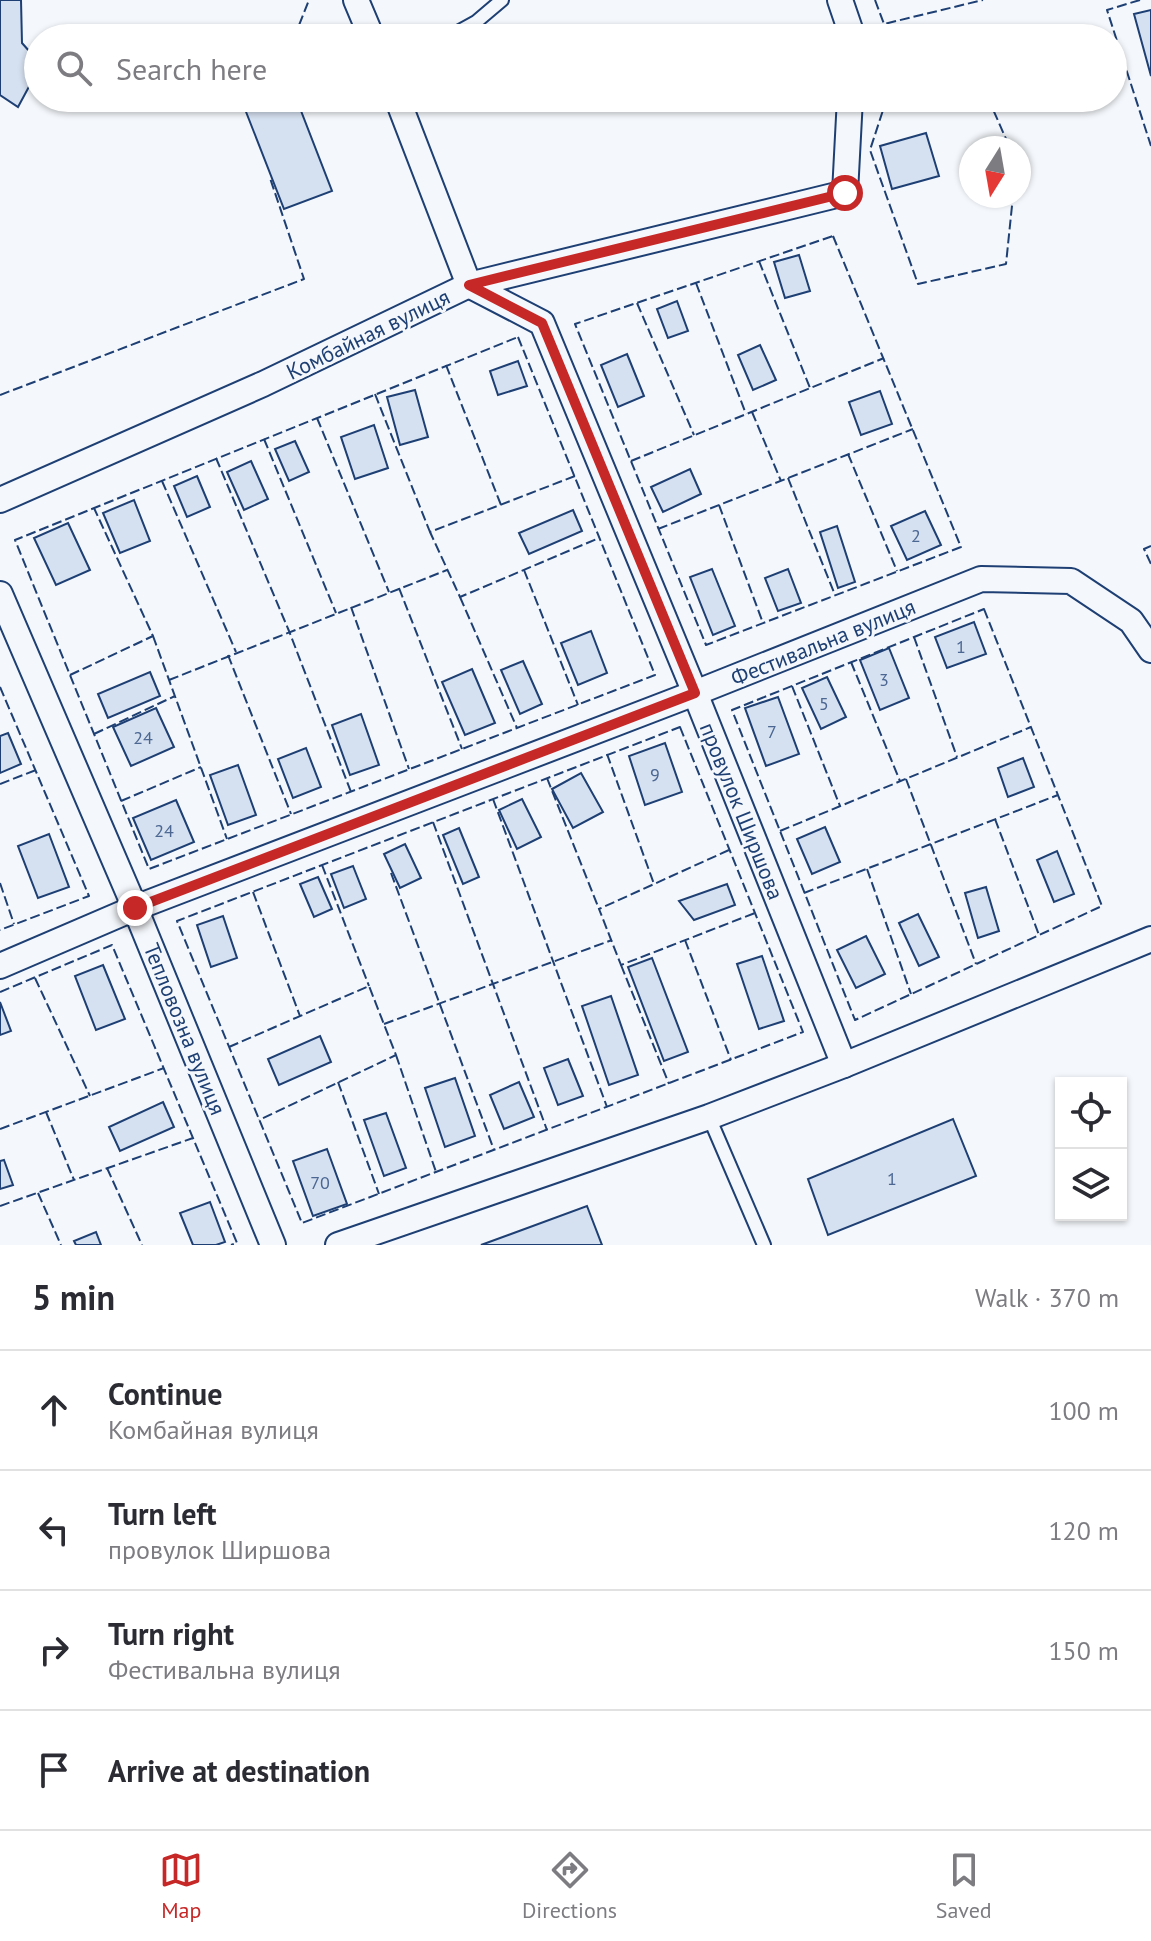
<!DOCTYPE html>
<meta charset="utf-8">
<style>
:root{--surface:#fff;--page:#f7f7f7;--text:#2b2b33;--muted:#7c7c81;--line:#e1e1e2;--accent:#c62828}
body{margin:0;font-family:"PT Sans",sans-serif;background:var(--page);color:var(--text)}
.controls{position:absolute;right:24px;bottom:24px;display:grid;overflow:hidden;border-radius:0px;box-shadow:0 2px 6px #0004}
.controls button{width:72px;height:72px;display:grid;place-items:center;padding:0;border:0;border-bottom:2px solid var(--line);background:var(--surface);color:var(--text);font:40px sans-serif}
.compass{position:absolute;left:959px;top:136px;width:72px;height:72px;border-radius:50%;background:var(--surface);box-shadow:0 2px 6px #0004;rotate:191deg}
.stop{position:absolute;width:24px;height:24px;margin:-18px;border:6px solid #c62828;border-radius:50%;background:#fff}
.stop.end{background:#c62828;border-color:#fff;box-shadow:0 2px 8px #0008}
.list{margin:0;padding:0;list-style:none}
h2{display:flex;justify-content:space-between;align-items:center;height:104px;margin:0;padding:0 32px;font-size:34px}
h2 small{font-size:26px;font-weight:400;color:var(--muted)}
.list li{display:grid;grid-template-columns:52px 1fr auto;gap:24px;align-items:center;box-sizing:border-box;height:120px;padding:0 32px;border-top:2px solid var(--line)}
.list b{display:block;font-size:30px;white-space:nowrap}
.list p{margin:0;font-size:26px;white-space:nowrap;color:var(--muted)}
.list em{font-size:26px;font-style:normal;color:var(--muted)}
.icon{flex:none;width:44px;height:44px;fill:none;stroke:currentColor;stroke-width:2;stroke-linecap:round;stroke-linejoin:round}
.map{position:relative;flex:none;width:1151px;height:1245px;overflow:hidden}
.search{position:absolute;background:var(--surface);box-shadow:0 2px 6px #0004;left:24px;right:24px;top:24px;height:88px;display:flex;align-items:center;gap:20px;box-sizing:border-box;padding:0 28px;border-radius:44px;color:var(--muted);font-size:30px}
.sheet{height:584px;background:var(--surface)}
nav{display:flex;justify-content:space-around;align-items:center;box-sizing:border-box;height:112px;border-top:2px solid var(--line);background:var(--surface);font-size:22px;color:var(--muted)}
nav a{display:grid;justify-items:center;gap:4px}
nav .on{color:var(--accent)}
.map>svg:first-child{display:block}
</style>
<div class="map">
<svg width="1151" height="1245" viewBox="0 0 1151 1245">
<rect width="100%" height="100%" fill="#f4f7fb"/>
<g fill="#d5e0f0" stroke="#1d3f73" stroke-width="2">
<polygon points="0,0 21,0 22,43 38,61 38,70 18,107 0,95"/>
<polygon points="1151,10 1151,76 1134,14"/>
<polygon points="245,98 296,98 332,191 284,209 241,99"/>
<polygon points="926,133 939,176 892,189 880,146"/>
<polygon points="799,255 810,291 785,298 774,262"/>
<polygon points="677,301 688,331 668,338 657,309"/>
<polygon points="760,345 776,380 753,390 738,355"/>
<polygon points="627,354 644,396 618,407 601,365"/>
<polygon points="518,361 527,386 498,395 490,371"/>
<polygon points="415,390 428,437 400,445 387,397"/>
<polygon points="880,391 892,424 861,435 849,402"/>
<polygon points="374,425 388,468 355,479 341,437"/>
<polygon points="295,441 309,472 289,481 275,449"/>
<polygon points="251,461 268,499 244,510 227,472"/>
<polygon points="690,469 701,494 663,512 651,487"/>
<polygon points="197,476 210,507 187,517 174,486"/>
<polygon points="134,500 150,541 120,553 103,513"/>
<polygon points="573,510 582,531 529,554 519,533"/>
<polygon points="925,511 941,545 907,560 891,526"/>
<polygon points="68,523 90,570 56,585 34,538"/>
<polygon points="837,526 855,582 838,588 820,532"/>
<polygon points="712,569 735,626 713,635 690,577"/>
<polygon points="788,569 801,603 778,611 765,578"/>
<polygon points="974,622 986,654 947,668 935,637"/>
<polygon points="591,631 607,673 578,685 561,643"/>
<polygon points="889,648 909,698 880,710 860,660"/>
<polygon points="523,661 542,704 520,714 501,670"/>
<polygon points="472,669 495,723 465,735 442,682"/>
<polygon points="150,672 160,696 108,718 98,694"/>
<polygon points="827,677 846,717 821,729 802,688"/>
<polygon points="778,697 799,754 766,766 745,708"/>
<polygon points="156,708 174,747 131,766 113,727"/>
<polygon points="361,714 379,765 350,775 332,725"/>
<polygon points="8,733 21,764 0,773 0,736"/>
<polygon points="665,743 682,792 645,805 629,756"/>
<polygon points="306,748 321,787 293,798 278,759"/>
<polygon points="1023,758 1034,787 1008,797 998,768"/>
<polygon points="238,765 256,815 228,825 210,775"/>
<polygon points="581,773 603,812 573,828 552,789"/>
<polygon points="522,799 541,837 517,849 499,810"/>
<polygon points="176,800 194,842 151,860 133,818"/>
<polygon points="825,827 840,862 812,874 797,839"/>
<polygon points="459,828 479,877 463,884 443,835"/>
<polygon points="49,834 69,887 38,898 18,846"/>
<polygon points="405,844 421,878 400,888 384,854"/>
<polygon points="1057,851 1074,894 1054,902 1037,860"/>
<polygon points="353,866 366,899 344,908 331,874"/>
<polygon points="318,877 332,909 314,917 300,884"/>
<polygon points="727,884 735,905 694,920 679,901"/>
<polygon points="986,887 999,931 978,938 965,893"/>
<polygon points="918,914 939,957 919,966 899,923"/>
<polygon points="223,916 237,958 211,967 197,925"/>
<polygon points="866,936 885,974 856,988 837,950"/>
<polygon points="762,956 784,1021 759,1029 737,964"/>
<polygon points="652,958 688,1052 664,1061 628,967"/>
<polygon points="103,965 125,1019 96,1030 75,976"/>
<polygon points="611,996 638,1075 609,1085 582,1006"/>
<polygon points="0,1002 11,1031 0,1035"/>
<polygon points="320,1036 331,1062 279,1085 268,1059"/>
<polygon points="568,1059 583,1096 558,1105 544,1068"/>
<polygon points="455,1078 475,1136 445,1147 425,1088"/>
<polygon points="519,1082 534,1117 504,1129 490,1095"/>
<polygon points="163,1102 174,1127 120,1151 109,1127"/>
<polygon points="386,1113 406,1168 384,1176 364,1120"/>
<polygon points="953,1119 976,1176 828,1235 808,1179"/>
<polygon points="327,1149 347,1204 313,1216 293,1161"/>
<polygon points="4,1160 13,1185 0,1189 0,1161"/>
<polygon points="210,1202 225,1242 216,1245 193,1245 180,1213"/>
<polygon points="587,1206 602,1245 481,1245"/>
<polygon points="96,1232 101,1245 76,1245 74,1241"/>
</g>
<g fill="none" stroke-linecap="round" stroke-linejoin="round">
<defs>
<g id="service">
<polyline points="447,38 476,22 502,0"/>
<polyline points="709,1117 764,1245"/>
</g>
<g id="minor">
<polyline points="356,0 372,38"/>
<polyline points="840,0 853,38"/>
<polyline points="397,98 469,285 542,323 695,693 844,1065"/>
<polyline points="0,500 263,384 469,285 845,193 850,98"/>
<polyline points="0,594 135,908 273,1245"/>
<polyline points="0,966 135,908 695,693 981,579 1071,581 1131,621 1151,650"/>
<polyline points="338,1245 709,1117 844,1065 1151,939"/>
</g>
</defs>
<use href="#service" stroke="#1d3f73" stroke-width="16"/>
<use href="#minor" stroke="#1d3f73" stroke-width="28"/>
<use href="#service" stroke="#f4f7fb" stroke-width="12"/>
<use href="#minor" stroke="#f4f7fb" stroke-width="24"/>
<g stroke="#1d3f73" stroke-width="2" stroke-dasharray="10 4" stroke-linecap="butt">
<polyline points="875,0 884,24 983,0"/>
<polyline points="1140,0 1107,10 1151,146"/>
<polyline points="294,38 309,0"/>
<polyline points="921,38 959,34 961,38"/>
<polyline points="887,98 870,150 918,284 1006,264 1013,196"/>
<polyline points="988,98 1010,148"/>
<polygon points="833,236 961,547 706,645 575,324"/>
<polyline points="759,261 810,388"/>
<polyline points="696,283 746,414"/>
<polyline points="637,303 694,435"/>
<polygon points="518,337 655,675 149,869 15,540"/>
<polyline points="446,365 501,505"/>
<polyline points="375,394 430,532"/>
<polyline points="0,395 304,279 270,178"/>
<polyline points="752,412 781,481"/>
<polyline points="317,418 389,592"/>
<polyline points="264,439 336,613"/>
<polyline points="848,454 897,571"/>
<polyline points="216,458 289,631 351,792"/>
<polyline points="631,461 884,358"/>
<polyline points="575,476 430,532 460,597 599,538"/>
<polyline points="788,478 835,595"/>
<polyline points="162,481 236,652"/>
<polyline points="719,505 763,623"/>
<polyline points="658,529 913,429"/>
<polyline points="1151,546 1144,549 1151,564"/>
<polyline points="524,570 578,705"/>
<polyline points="399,588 462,749"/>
<polyline points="460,597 517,728"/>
<polyline points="351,607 409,769"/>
<polygon points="984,609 1102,906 855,1020 732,710"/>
<polyline points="153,636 227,839"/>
<polyline points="914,637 957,757"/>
<polyline points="228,655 291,814"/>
<polyline points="851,662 900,781"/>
<polyline points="70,675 153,636 94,508"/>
<polyline points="169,680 447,570"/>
<polyline points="792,686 840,806"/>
<polyline points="0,687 89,896 0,930"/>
<polygon points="680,727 803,1032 302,1223 177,921"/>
<polyline points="94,734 175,696"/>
<polyline points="607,754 654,884"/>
<polyline points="547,778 599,909"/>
<polyline points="906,779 976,964"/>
<polyline points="0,784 36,770"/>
<polyline points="493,799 607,1107"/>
<polyline points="121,801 201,767"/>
<polyline points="995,819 1039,935"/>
<polyline points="433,822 547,1130"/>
<polyline points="780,831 1031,727"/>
<polyline points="729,850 599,909 621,965 755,913"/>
<polyline points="322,865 369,986"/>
<polyline points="867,869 911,994"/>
<polyline points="391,873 494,1150"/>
<polyline points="0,883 14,924"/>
<polyline points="253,892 300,1016"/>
<polyline points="804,893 1058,795"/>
<polyline points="685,940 731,1060"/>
<polyline points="621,965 669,1084"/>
<polyline points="35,978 90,1096"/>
<polyline points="0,992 112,945 237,1243 231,1245"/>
<polyline points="384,1024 612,940"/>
<polyline points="229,1047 369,986 396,1055 259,1120"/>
<polyline points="396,1055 436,1172"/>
<polyline points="338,1082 379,1194"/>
<polyline points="46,1112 74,1180"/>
<polyline points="0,1129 164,1068"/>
<polyline points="107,1168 142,1245"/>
<polyline points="38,1193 61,1245"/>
<polyline points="0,1206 193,1138"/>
</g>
</g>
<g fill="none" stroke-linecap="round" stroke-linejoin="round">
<polyline stroke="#c62828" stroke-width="10" points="135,908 695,693 542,323 469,285 845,193"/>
</g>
<g text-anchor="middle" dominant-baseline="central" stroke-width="6" stroke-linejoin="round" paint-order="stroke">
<g font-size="18" fill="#4b6792">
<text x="916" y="535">2</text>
<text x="961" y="646">1</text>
<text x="884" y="679">3</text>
<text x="824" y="703">5</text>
<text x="772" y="731">7</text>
<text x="143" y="737">24</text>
<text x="655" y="774">9</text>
<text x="164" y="830">24</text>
<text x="892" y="1178">1</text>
<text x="320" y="1182">70</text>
</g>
<g font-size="22" fill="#1d3f73" stroke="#f4f7fb">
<text transform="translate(368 334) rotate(-26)">Комбайная вулиця</text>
<text transform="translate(823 642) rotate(-22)">Фестивальна вулиця</text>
<text transform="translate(742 811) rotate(68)">провулок Ширшова</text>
<text transform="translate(185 1029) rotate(68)">Тепловозна вулиця</text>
</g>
</g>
</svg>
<div class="controls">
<button><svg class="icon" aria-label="locate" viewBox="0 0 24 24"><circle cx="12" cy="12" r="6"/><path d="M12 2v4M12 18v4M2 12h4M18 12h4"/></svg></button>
<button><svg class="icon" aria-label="layers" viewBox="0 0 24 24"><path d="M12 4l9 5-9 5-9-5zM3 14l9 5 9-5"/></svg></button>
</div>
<svg class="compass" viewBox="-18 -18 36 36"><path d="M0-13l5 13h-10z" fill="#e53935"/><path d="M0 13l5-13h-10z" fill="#7c7c81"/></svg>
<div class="stop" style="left:845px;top:193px"></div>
<div class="stop end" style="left:135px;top:908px"></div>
<div class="search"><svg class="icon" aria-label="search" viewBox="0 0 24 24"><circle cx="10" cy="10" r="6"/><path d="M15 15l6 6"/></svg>Search here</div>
</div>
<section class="sheet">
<h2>5 min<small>Walk · 370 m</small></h2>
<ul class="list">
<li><svg class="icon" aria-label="ahead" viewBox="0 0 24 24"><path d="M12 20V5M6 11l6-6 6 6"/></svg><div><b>Continue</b><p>Комбайная вулиця</p></div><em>100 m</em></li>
<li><svg class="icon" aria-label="left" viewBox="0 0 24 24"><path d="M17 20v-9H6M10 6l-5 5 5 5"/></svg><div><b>Turn left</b><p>провулок Ширшова</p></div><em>120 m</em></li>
<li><svg class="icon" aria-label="right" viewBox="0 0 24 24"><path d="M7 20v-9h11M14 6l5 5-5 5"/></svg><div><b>Turn right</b><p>Фестивальна вулиця</p></div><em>150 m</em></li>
<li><svg class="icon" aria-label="arrive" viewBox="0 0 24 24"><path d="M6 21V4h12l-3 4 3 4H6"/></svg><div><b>Arrive at destination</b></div></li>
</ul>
</section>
<nav>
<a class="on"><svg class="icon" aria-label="map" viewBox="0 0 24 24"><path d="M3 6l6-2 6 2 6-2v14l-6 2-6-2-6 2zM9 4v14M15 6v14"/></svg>Map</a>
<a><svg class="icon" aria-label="directions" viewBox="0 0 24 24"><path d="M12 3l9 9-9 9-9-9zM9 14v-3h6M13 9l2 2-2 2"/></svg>Directions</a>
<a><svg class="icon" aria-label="saved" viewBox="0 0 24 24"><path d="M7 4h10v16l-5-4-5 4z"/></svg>Saved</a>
</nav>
